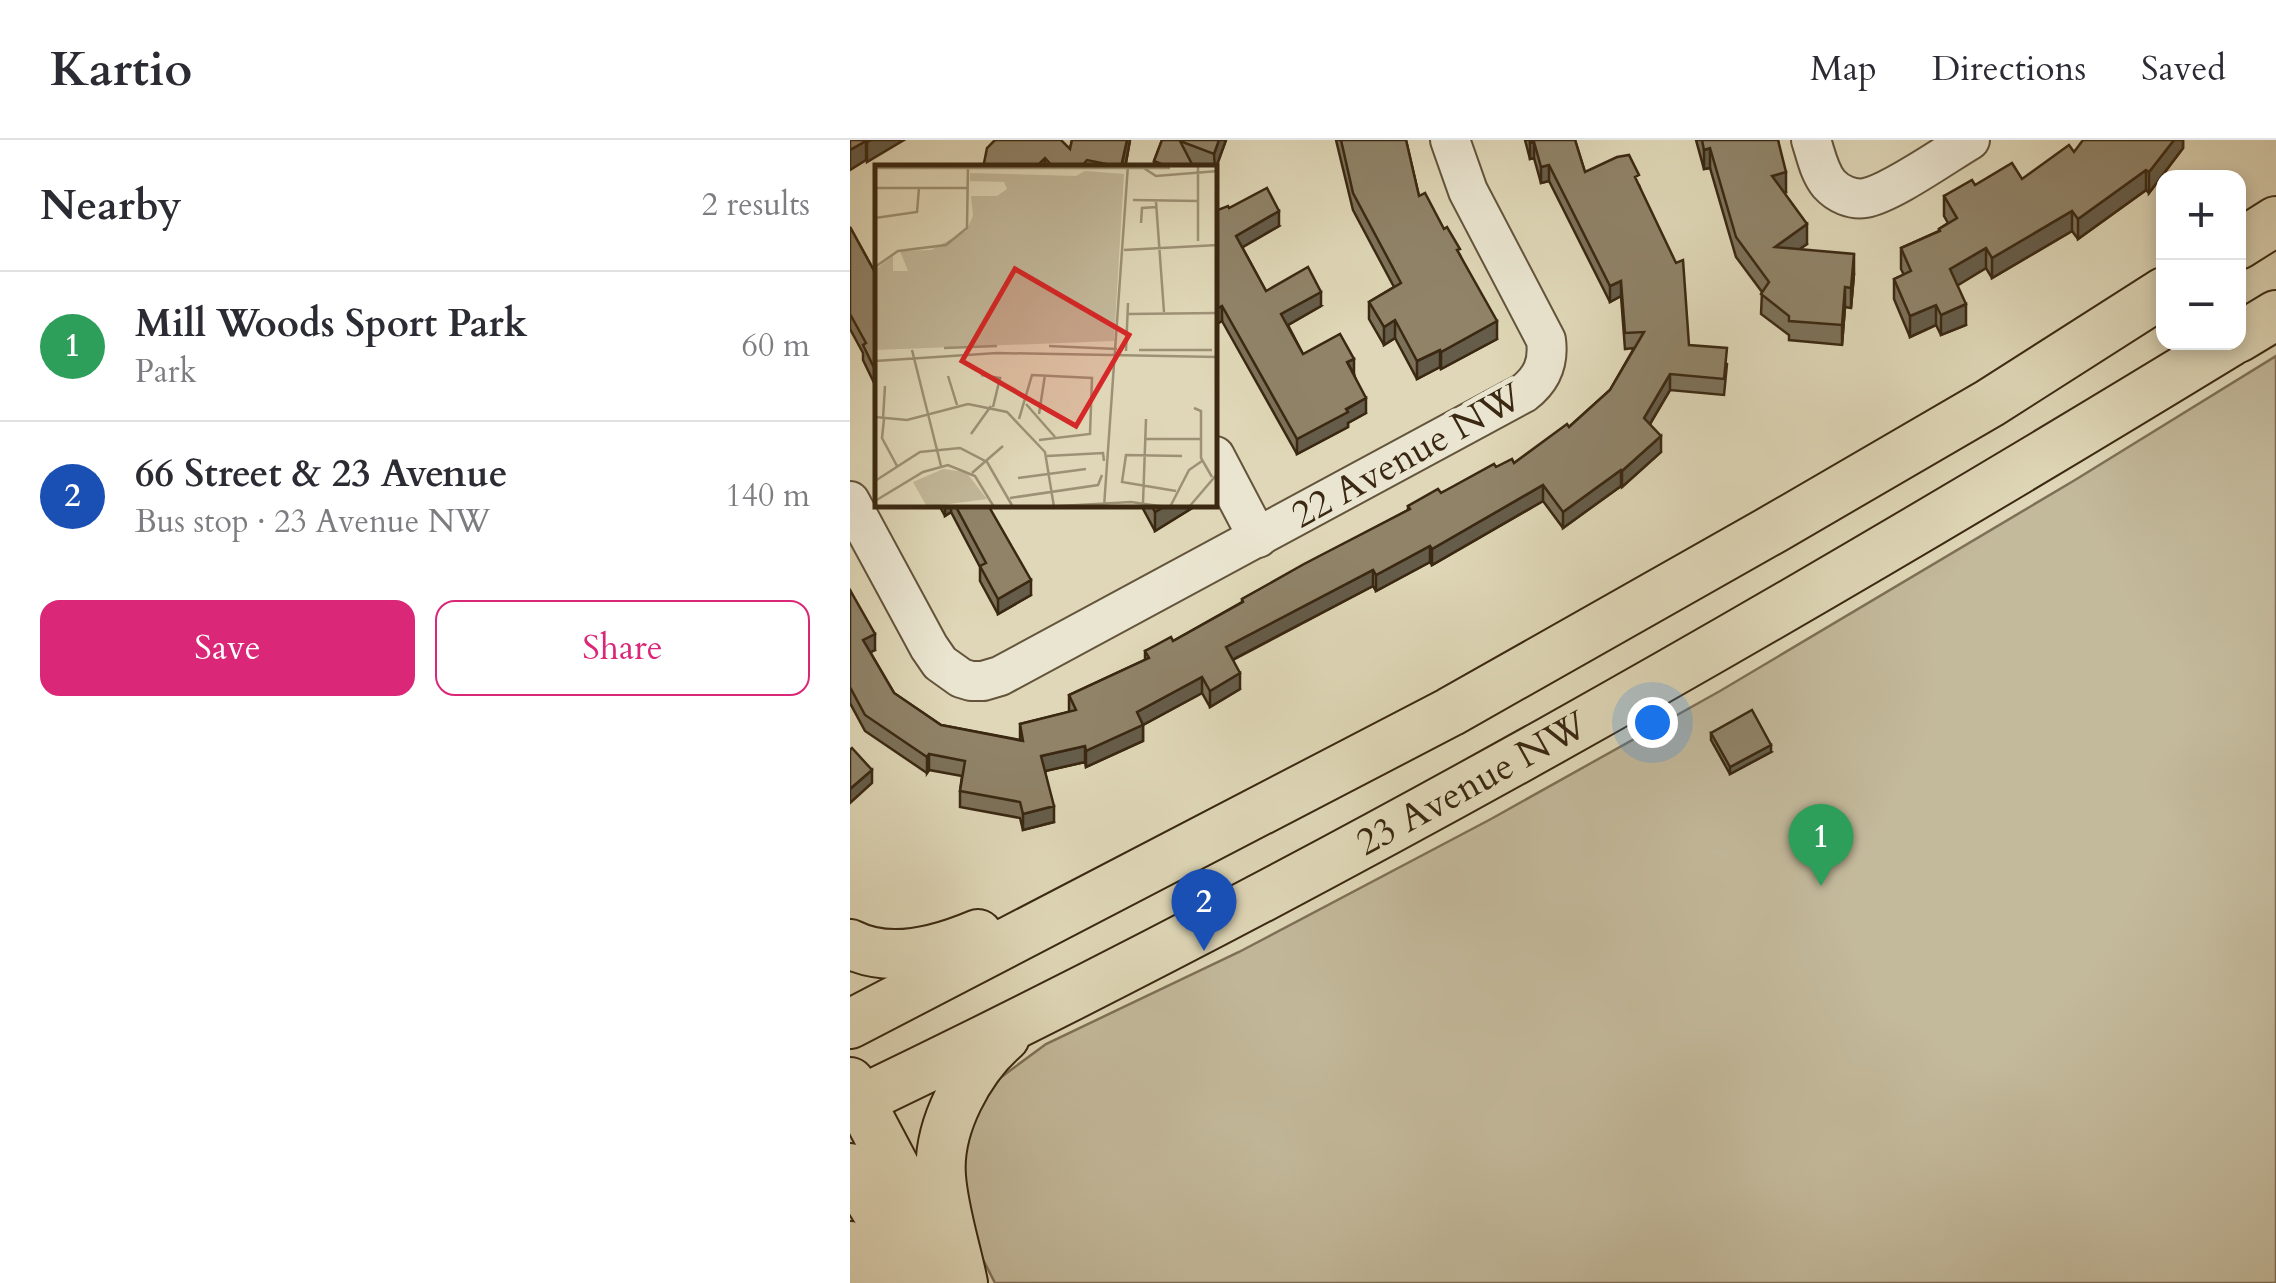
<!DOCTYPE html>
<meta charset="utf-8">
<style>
:root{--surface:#fff;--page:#f7f7f7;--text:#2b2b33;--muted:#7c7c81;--line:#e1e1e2;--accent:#db2777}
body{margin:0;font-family:Cardo,serif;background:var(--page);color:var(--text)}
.controls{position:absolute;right:30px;top:30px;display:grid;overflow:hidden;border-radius:20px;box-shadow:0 5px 15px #0003}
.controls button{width:90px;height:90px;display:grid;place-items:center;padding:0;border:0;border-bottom:2px solid var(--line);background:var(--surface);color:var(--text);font:50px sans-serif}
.you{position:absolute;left:802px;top:582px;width:35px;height:35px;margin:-25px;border:8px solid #fff;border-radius:50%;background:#1a73e8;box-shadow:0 0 0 15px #1a73e833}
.badge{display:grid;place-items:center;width:65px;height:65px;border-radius:50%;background:var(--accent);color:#fff;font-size:32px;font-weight:700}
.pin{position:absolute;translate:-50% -82px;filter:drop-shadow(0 2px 5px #0008)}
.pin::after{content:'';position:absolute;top:52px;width:35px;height:30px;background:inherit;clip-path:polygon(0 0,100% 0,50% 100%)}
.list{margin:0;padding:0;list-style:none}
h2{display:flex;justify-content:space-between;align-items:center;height:130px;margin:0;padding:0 40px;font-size:42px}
h2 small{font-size:32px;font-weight:400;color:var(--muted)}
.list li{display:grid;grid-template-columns:65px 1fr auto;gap:30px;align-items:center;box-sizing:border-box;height:150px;padding:0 40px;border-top:2px solid var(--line)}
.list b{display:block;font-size:38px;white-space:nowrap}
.list p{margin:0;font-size:32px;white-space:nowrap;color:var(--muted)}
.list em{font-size:32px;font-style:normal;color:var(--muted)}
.actions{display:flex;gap:20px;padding:30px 40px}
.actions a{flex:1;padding:22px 0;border:2px solid var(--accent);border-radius:20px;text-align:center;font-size:35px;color:var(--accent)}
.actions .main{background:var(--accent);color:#fff}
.map{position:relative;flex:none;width:1426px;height:1143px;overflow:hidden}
header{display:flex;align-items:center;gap:60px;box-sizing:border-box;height:140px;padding:0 50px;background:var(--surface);border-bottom:2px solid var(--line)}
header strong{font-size:48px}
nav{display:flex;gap:55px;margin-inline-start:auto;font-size:35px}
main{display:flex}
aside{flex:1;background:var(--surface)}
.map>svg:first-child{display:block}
</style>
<header>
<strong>Kartio</strong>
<nav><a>Map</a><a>Directions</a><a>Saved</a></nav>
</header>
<main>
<aside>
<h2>Nearby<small>2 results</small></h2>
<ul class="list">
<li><span class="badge" style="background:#2e9e5b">1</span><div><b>Mill Woods Sport Park</b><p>Park</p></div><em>60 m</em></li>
<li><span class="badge" style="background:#1a4fb4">2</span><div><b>66 Street &amp; 23 Avenue</b><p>Bus stop · 23 Avenue NW</p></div><em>140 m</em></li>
</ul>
<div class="actions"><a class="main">Save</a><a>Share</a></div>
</aside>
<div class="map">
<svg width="1426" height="1143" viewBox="0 0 1426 1143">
<rect width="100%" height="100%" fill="#dfd7b7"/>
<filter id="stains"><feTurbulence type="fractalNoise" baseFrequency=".002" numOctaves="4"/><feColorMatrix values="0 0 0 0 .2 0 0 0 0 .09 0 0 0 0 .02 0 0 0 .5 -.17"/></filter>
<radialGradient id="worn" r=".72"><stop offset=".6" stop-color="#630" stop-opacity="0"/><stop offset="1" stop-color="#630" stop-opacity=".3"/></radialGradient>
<polygon fill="#c3b99b" stroke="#7e7056" stroke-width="2.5" points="1426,216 1426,1143 145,1143 123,1100 110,1012 129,969 150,938 196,904 389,812 641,679 870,551 1225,340"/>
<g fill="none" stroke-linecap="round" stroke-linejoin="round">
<defs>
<g id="minor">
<path d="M961,0C966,15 969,32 979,44C988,54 1002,60 1015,58C1040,54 1096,14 1120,0"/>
<polyline points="365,316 408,398"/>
<path d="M0,361L79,507L90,523L111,538L121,541H133L150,536L674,253C692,239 699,223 696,200L618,51L600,0"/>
</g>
<g id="major">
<polyline points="1388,105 1426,81"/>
<polyline points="1388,198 1426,175"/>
<path d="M0,804C39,824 90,810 128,794"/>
<polyline points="0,884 600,572 925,388 1140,263 1314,152"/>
<polyline points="0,942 92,1116"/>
<path id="s1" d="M0,965C475,738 931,476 1380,202"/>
<polyline points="0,1028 71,1143"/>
<polyline points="0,1106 19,1143"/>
<path d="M113,1143C106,1109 93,1069 91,1036C87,987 119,928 155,897"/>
</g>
</defs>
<use href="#minor" stroke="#63543b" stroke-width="42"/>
<use href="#major" stroke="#3a2812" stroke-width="52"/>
<use href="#minor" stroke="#eae5d0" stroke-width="38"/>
<use href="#major" stroke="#dfd7b7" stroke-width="48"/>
</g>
<g fill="#7c7159" stroke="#3a2812" stroke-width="2.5">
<polygon points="222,0 280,0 275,28 133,28 220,9"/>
<polygon points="312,0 376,0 365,30 365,28 344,26 344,28 304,28 304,21"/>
<polygon points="486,0 556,0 569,56 594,89 610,115 647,199 591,229 590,227 567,239 545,198 534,205 519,179 519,162 544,147 503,70"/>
<polygon points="675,0 725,0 735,32 789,45 839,205 877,224 874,255 820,250 800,284 811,312 772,347 771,346 713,388 693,361 582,425 580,422 526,451 523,446 383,520 390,549 360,567 352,553 293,585 293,601 236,627 235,622 195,631 204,682 173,690 170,678 110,667 110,651 112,636 79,630 77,633 15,591 0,563 0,450 25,510 20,512 44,553 91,585 170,600 170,584 219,572 219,555 295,520 295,511 323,501 392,462 392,459 558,370 558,366 591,353 646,327 664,323 719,287 760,250 784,208 775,209 771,156 760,162 699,41 691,43 684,18 680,19"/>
<polygon points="846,0 928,0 936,52 934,52 957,104 949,109 1004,134 1001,168 995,167 992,205 939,200 939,195 911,174 912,152 886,117 860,28 854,29"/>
<polygon points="1333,0 1333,8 1299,53 1296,50 1228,99 1222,91 1142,138 1136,128 1107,145 1116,185 1091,195 1086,185 1060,197 1044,159 1044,139 1054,135 1051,129 1051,108 1089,91 1089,89 1098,83 1094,76 1094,56 1125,45 1172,39 1224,12"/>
<polygon points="379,68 429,86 392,107 416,151 471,166 438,185 453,214 504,234 516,273 498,283 498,287 447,314 372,181 365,72"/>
<polygon points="0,87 28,138 28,251 13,220 13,213 0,189"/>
<polygon points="89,365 138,365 181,455 148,474 130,441 130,427 101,372 95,376"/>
<polygon points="291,365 347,365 305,391"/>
<polygon points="861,593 921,612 880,634 861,600"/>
</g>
<g fill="#655c49" stroke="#3a2812" stroke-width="2.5">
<polygon points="21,0 54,0 17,22 17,2"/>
<polygon points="277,0 280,0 275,28 271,28"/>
<polygon points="369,0 376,0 365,30 364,14"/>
<polygon points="1324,0 1333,0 1333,8 1299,53 1299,32"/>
<polygon points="16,1 16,20 0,30 0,10"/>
<polygon points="684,2 684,18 680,19 680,3"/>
<polygon points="860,8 860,28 854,29 854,10"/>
<polygon points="195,18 195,28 185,28"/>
<polygon points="699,25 699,41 691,43 691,27"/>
<polygon points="1296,30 1296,50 1228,99 1228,79"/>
<polygon points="936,32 936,52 922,56 922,36"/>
<polygon points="429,71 429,86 386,111 386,96"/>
<polygon points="1222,71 1222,91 1142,138 1142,118"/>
<polygon points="957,84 957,104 925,126 925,107"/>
<polygon points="1136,108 1136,128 1100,150 1100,129"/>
<polygon points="1004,114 1004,134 1001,168 1001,148"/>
<polygon points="771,141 771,156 760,162 760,146"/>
<polygon points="995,147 995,167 992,205 992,185"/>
<polygon points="471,152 471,166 431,189 431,174"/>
<polygon points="1116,164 1116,185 1091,195 1091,175"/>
<polygon points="1086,165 1086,185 1060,197 1060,176"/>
<polygon points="372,166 372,181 365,185 365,170"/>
<polygon points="545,180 545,198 534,205 534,187"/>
<polygon points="647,181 647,199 591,229 591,212"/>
<polygon points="590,210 590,227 567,239 567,221"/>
<polygon points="504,219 504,234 497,222"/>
<polygon points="820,234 820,250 794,294 794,278"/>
<polygon points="516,258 516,273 498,283 498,287 447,314 447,299"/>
<polygon points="811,296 811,312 772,347 772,331"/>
<polygon points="771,330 771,346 713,388 713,372"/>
<polygon points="693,345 693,361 582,425 582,409"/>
<polygon points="95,365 101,365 101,372 95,376"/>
<polygon points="317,365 347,365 305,391 305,372"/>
<polygon points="580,406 580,422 526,451 526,435"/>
<polygon points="523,430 523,446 376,523 376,507"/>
<polygon points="181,440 181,455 148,474 148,459"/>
<polygon points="25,494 25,510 13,516 13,500"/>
<polygon points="390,533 390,549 360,567 360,551"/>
<polygon points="352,537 352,553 293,585 293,601 236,627 236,611 287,572"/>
<polygon points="921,605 921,612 880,634 880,627"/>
<polygon points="235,606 235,622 191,632 191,616"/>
<polygon points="79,614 79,630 77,633 77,617"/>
<polygon points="22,630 22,643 0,663 0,649"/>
<polygon points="204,666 204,682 173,690 173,674"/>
</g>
<g fill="#908368" stroke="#3a2812" stroke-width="2.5">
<polygon points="0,0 21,0 17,2 16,1 0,10"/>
<polygon points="145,0 211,0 220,9 222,0 277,0 271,27 237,20 230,28 204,28 195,18 185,28 133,28 137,8"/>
<polygon points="312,0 369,0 364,14 330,1 344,28 321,28 304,21"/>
<polygon points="491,0 556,0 569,56 575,53 594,89 597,87 610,109 607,110 647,181 591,212 590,210 567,221 545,180 534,187 519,162 551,143 503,53"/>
<polygon points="680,0 725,0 735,32 767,17 779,15 789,35 785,37 826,123 833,120 839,205 877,208 874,239 820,234 794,278 811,296 772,331 771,330 713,372 693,345 582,409 580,406 526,435 523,430 376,507 390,533 360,551 352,537 287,572 293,585 236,611 235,606 191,616 204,666 173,674 170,662 110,651 115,621 79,614 77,617 15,575 0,547 0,450 25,494 13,500 44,553 91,585 173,601 170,584 226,570 219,555 299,518 295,511 321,497 323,501 393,462 392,459 454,424 560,369 558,366 588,349 591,353 644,324 646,327 662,319 664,323 717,284 719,287 760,250 794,192 775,193 771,141 760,146 699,25 691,27 684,2 680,3"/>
<polygon points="852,0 928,0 936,32 922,36 957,84 925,107 1004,114 1001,148 995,147 992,185 939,181 939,176 911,154 919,142 886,97 860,8 854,10"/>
<polygon points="1233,0 1324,0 1299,32 1296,30 1228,79 1222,71 1142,118 1136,108 1100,129 1116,164 1091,175 1086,165 1060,176 1044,139 1061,131 1051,108 1090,91 1089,89 1107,78 1094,56 1122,40 1125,45 1162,23 1172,39 1219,5 1224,12"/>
<polygon points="417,48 429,71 386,96 416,151 458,127 471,152 431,174 453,214 490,194 504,219 497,222 516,258 496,269 498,272 447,299 372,166 365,170 365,71 378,66 379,68"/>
<polygon points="0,87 28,138 28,236 13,205 16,203 0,174"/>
<polygon points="105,365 138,365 181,440 148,459 130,426 136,423"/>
<polygon points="301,365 317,365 305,372"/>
<polygon points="902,570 921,605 880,627 861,593"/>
<polygon points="2,608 22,630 0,649 0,610"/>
</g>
<g text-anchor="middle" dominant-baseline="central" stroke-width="10" stroke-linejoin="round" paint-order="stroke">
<g font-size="38" fill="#3a2812" stroke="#eae5d0">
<text transform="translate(557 316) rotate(-29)">22 Avenue NW</text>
<text stroke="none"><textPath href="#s1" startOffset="700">23 Avenue NW</textPath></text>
</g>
</g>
<g transform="translate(25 25)">
<rect width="342" height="342" fill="#dfd7b7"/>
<path d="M210,6L249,9L239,176L0,185V105L18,91V106H33L25,86L56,85L91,66L98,51L96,31H122L132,24L129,17L95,16V8L201,11ZM68,304L91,307L112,334L52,342L38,317Z" fill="#c3b99b"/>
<path fill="none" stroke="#9d9175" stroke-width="2.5" d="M264,0L281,11L343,6M323,0V76M0,3H295M0,23H93M258,35L324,36M281,37L289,147M0,53L42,47L44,23M266,58L267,43L282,42M249,85L343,80M0,102L23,86L71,80L92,63L93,0M253,149L343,148M174,181L242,184M69,183L122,181M37,185L66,301M264,185H337M251,186L253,138M0,196L122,188L343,192M106,210L125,213L118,242M73,211L82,240M151,239L180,272M319,243L326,246V293L337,312M164,249L170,210M0,252L32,255L93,239L132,247L170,287L179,342M8,254L10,221M9,254L7,273L22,301M144,254L157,210L217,213L215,269L164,275M96,269L116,241M270,274H326M172,291L228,288L229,296M97,308L128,281M143,313L211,304M0,316L45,287L85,283L112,297L138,342M301,326L247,317L251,290L307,291M135,333L223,320L227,310M0,336L48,307L73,300L100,311L119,342M268,338L271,254M168,342L256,337L291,342M229,342L253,0M295,342L314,305L327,296M314,342L343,308"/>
<path fill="#d62828" fill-opacity="0.15" stroke="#d62828" stroke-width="5" d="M140,104L254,170L201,261L87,196Z"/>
<rect width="342" height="342" fill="none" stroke="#3a2812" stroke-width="5"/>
</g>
<rect width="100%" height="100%" filter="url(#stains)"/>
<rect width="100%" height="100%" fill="url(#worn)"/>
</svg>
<div class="controls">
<button>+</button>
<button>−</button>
</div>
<div class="you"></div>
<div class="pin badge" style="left:971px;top:746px;background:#2e9e5b">1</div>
<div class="pin badge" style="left:354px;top:811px;background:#1a4fb4">2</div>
</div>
</main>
